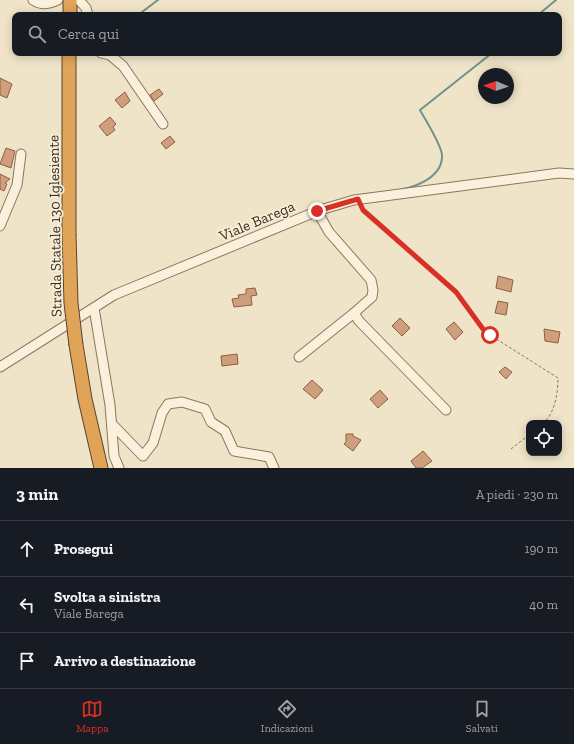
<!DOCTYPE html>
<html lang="it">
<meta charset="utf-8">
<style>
:root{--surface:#171b24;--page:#20242c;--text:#f1f3f6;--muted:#9ea1a6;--line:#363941;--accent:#d93025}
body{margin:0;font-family:"Zilla Slab",serif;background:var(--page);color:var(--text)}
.controls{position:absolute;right:12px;bottom:12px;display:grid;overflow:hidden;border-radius:8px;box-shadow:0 2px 10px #0003}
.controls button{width:36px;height:36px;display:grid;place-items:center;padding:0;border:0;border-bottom:1px solid var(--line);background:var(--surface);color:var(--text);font:20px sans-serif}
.compass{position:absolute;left:478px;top:68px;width:36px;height:36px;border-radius:50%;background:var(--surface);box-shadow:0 2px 10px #0003;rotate:272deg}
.stop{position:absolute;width:12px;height:12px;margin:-9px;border:3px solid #d93025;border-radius:50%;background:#fff}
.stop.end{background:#d93025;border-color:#fff;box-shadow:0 1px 4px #0008}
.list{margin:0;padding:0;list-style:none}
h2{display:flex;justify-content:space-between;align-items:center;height:52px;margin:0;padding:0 16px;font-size:17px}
h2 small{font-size:13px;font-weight:400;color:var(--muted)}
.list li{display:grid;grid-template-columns:26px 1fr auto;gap:12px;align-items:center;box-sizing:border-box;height:56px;padding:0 16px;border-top:1px solid var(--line)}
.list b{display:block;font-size:15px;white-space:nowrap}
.list p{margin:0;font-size:13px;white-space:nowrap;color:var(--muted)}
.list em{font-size:13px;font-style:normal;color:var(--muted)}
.icon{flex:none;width:22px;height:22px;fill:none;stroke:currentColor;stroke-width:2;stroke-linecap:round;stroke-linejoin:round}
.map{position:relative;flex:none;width:574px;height:468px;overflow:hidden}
.search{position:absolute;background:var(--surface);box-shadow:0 2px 10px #0003;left:12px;right:12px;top:12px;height:44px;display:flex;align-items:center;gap:10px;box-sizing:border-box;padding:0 14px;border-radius:8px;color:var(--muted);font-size:15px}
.sheet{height:220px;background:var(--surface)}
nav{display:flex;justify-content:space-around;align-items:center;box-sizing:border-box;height:56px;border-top:1px solid var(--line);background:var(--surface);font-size:11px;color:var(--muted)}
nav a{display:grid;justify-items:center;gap:2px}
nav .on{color:var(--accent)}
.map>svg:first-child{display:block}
</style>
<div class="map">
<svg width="574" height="468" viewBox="0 0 574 468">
<rect width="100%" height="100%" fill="#f0e4c8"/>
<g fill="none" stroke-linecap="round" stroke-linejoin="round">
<g stroke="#6f938a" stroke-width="2">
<polyline points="138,15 158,0"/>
<polyline points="538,15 556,0"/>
<path d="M399,190C416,187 443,177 442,155C441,144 426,121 420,110L492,53"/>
</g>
</g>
<g fill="#cf9f7d" stroke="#8d5f41">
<polygon points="0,78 12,84 7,98 0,95"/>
<polygon points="159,89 163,94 154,101 150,95"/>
<polygon points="125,92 130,101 122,108 115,100"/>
<polygon points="110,117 116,124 113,127 115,130 107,136 99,126"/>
<polygon points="170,136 175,142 166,149 161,143"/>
<polygon points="6,148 15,151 11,168 0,164"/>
<polygon points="0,174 10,179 5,183 7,184 4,191 0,189"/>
<polygon points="498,276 513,280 511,292 496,288"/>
<polygon points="255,288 257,295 251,296 252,305 234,307 232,299 239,298 238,295 246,294 246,289"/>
<polygon points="498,301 508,303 506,315 495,313"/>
<polygon points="400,318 410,328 402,336 392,326"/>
<polygon points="454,322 463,332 455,340 446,329"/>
<polygon points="544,329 560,332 558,343 545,341"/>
<polygon points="237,354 238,364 222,366 221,356"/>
<polygon points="505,367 512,372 506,379 499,372"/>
<polygon points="312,380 323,390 315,399 303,389"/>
<polygon points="380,390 388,399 378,408 370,399"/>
<polygon points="346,434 353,434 353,436 361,440 353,451 344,444 346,442"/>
<polygon points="423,451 432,461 422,468 416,468 411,461"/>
</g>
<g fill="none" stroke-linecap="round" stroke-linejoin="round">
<defs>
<g id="minor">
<path d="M33,0C42,6 49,4 58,0"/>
<polyline points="79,0 86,8 88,15"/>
<polyline points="101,53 110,55 123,66 163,124"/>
<polyline points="0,226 17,185 21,154"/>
<polyline points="94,308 110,405 114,456 119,468"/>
<polyline points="354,313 359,321 446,410"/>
<polyline points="299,357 354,313 372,297 373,290 371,280 329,232 317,211"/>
<polyline points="0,367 114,295 320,210 354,200 559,173 574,174"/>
<polyline points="112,424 143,456 153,443 162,413 168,404 182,402 205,409 211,422 225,431 234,451 269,457 274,468"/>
</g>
<g id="highway">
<polyline points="70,15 70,0"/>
<polyline points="69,234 69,53"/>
<polyline points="76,345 85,399 101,468"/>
</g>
</defs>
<use href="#minor" stroke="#8d765c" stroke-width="11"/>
<use href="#highway" stroke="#5b4430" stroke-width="15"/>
<g stroke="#8d765c" stroke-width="1" stroke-dasharray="3 2" stroke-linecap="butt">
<path d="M361,207L456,292L483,329L490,335L558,378C558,392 555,414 543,423"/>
<polyline points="511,449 529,435"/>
</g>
<use href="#minor" stroke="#faf1dc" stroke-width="9"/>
<use href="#highway" stroke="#e0a458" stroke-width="13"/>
<defs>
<polyline id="highway-bridge" points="69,234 71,303 76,345"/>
</defs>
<use href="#highway-bridge" stroke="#5b4430" stroke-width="15" stroke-linecap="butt"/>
<use href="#highway-bridge" stroke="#e0a458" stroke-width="13"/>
</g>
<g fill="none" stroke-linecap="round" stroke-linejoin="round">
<polyline stroke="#d93025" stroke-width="5" points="317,211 358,199 363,210 456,292 483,329 490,335"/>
</g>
<g text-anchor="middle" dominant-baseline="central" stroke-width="3.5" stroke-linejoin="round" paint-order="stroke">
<g font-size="15" fill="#3d2e20" stroke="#f7eed8">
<text transform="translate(257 221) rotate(-23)">Viale Barega</text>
<text transform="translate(55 226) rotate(-91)">Strada Statale 130 Iglesiente</text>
</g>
</g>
</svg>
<div class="controls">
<button><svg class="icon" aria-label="locate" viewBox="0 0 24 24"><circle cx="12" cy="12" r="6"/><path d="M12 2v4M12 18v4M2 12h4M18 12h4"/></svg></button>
</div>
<svg class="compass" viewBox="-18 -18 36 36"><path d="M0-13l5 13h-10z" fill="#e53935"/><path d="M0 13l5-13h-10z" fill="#9ea1a6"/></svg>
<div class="stop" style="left:490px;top:335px"></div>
<div class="stop end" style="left:317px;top:211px"></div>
<div class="search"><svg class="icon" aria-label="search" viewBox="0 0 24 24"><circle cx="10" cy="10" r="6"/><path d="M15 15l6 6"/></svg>Cerca qui</div>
</div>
<section class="sheet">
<h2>3 min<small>A piedi · 230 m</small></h2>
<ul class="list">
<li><svg class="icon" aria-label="ahead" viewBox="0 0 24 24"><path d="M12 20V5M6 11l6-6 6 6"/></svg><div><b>Prosegui</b></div><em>190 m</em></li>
<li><svg class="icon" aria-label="left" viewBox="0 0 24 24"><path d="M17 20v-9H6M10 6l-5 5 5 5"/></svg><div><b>Svolta a sinistra</b><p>Viale Barega</p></div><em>40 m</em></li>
<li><svg class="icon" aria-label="arrive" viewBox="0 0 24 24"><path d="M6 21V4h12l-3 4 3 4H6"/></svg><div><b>Arrivo a destinazione</b></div></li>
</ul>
</section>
<nav>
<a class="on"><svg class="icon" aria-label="map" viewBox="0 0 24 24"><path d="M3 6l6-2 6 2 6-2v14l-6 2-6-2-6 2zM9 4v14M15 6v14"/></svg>Mappa</a>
<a><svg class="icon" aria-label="directions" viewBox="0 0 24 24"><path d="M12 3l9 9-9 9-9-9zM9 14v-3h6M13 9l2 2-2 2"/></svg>Indicazioni</a>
<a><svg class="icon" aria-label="saved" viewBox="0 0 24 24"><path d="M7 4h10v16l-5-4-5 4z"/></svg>Salvati</a>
</nav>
